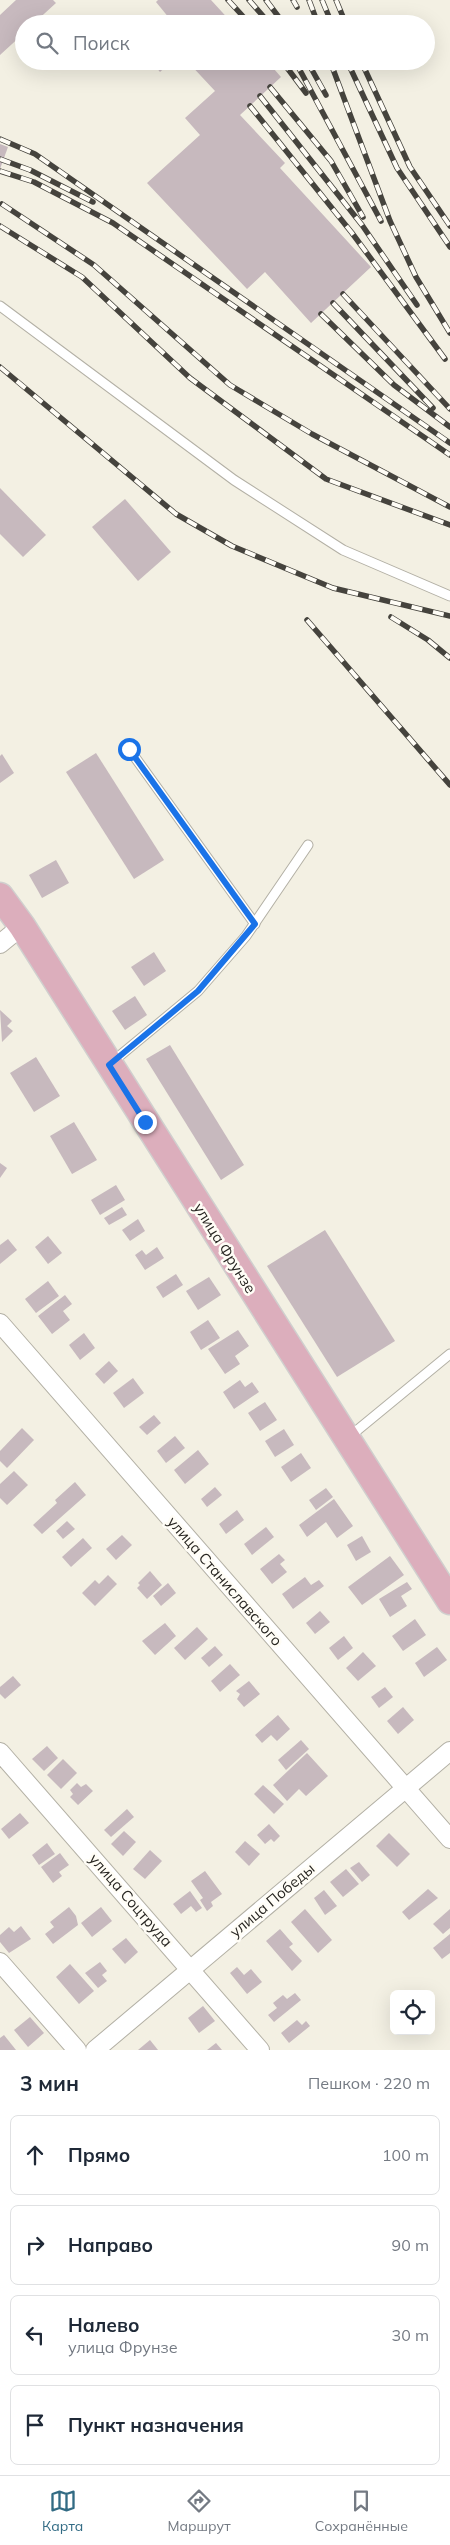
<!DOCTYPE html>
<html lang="ru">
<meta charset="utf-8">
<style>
:root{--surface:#fff;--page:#f2f2f3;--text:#1f2937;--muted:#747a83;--line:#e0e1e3;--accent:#326b84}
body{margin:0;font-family:Mulish,sans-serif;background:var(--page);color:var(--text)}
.controls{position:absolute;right:15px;bottom:15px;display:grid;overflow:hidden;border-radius:8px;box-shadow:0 5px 20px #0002}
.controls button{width:45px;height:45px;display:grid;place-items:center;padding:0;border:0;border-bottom:1px solid var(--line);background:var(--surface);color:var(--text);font:25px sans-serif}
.stop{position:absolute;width:15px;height:15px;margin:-11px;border:4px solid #1a73e8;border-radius:50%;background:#fff}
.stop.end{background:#1a73e8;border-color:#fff;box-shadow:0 1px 5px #0008}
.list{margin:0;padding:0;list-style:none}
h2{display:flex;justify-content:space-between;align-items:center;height:65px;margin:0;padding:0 20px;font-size:21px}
h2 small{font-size:16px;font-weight:400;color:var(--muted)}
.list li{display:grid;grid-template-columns:32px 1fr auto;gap:15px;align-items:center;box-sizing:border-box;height:80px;margin:0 10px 10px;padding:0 10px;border:1px solid var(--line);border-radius:8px}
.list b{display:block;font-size:19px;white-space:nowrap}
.list p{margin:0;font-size:16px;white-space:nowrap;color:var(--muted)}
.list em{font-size:16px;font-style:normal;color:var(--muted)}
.icon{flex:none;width:28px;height:28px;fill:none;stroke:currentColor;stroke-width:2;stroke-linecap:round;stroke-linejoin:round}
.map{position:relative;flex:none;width:450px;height:2050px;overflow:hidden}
.search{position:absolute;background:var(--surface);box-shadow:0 5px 20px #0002;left:15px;right:15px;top:15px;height:55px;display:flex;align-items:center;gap:12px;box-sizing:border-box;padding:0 18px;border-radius:28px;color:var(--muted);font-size:19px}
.sheet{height:425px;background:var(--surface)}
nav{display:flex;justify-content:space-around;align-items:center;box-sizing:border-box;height:70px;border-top:1px solid var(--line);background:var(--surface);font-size:14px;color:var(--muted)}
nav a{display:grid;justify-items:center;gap:2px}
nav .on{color:var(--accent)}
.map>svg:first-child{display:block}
</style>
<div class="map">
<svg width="450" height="2050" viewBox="0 0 450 2050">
<rect width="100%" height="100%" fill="#f3f0e3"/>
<g fill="#c7b9be">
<polygon points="16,0 53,0 56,3 33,24 24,24 24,33 0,55 0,15"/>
<polygon points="158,0 211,0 233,24 174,24 156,2"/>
<polygon points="151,61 172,61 160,72"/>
<polygon points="187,61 267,61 281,77 240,115 285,163 280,168 371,267 311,323 265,272 247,289 147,183 200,135 185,118 215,91"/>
<polygon points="0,144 8,147 0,169"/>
<polygon points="0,488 46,535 23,557 0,534"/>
<polygon points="125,499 171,552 138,581 92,527"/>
<polygon points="96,753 164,860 134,879 66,772"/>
<polygon points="2,754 14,773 0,783 0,756"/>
<polygon points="56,860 69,883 42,898 29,875"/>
<polygon points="154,952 166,971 144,986 131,967"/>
<polygon points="135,996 147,1015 125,1030 112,1011"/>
<polygon points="0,1010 12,1021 7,1026 13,1031 2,1042"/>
<polygon points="170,1045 244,1165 221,1180 146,1059"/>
<polygon points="36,1057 60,1096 34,1112 10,1073"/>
<polygon points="74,1122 97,1160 72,1174 50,1136"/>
<polygon points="0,1163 7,1168 0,1178"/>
<polygon points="116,1185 125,1200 100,1215 91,1200"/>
<polygon points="122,1207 127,1215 109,1225 104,1218"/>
<polygon points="138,1219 145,1231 130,1241 122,1230"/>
<polygon points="325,1230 395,1341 337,1377 267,1266"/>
<polygon points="48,1236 62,1253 48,1264 35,1247"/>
<polygon points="8,1239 17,1250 0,1264 0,1245"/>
<polygon points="157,1247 164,1258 145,1270 135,1255 142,1250 146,1255"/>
<polygon points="176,1274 183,1285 163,1298 156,1287"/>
<polygon points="209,1277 221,1295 198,1310 186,1291"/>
<polygon points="48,1281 59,1296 36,1313 25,1299"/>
<polygon points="65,1295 72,1304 63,1311 70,1320 52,1334 38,1316"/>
<polygon points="208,1320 220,1338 201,1350 190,1332"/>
<polygon points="238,1330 249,1346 235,1356 240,1364 225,1374 208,1349"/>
<polygon points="84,1333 95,1348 80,1360 69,1345"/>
<polygon points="109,1361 118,1371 104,1384 95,1374"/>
<polygon points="133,1378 144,1393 124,1408 113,1393"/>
<polygon points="240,1380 245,1387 252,1382 259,1392 234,1409 223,1392"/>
<polygon points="265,1402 277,1420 260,1431 248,1413"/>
<polygon points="154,1415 161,1423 147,1435 139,1427"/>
<polygon points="22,1428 34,1440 7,1468 0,1461 0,1451"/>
<polygon points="284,1429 294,1445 275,1457 265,1441"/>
<polygon points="175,1436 185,1448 166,1463 157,1451"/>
<polygon points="198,1450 209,1464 185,1484 174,1470"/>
<polygon points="301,1453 311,1468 291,1482 281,1467"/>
<polygon points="14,1471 28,1485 7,1505 0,1498 0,1484"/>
<polygon points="75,1482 86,1495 42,1534 33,1525 57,1503 55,1500"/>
<polygon points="215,1487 222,1495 207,1507 201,1499"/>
<polygon points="326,1488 333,1497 316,1510 309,1500"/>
<polygon points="334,1499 353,1526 337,1538 326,1522 307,1537 299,1525"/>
<polygon points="237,1510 244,1520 226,1534 219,1524"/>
<polygon points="67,1521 75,1529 63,1539 56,1531"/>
<polygon points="266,1527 274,1537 252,1555 244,1544"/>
<polygon points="122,1535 132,1545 116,1560 106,1549"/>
<polygon points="362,1536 371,1552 356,1561 347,1545"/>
<polygon points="83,1538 92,1548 71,1567 62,1557"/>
<polygon points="279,1554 285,1560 280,1564 287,1572 272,1584 260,1569"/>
<polygon points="390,1556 404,1575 362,1605 348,1587"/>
<polygon points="150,1571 162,1585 147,1599 137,1588 140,1585 138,1583"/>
<polygon points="108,1575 117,1584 95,1606 82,1593 95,1580 99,1584"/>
<polygon points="305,1577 311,1585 319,1580 324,1586 293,1609 282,1594"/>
<polygon points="407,1582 412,1589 401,1596 407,1606 390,1617 379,1599"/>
<polygon points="168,1583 176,1593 161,1606 153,1596"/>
<polygon points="320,1611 330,1622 315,1634 306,1623"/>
<polygon points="415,1619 426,1635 403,1651 392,1636"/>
<polygon points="165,1623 176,1636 155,1655 142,1641"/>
<polygon points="197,1627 208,1639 185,1660 174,1648"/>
<polygon points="344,1636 353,1648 338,1660 329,1648"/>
<polygon points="215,1646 223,1655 209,1667 201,1658"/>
<polygon points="437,1647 447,1660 424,1677 415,1663"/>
<polygon points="363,1652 376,1666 358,1681 346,1668"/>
<polygon points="230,1664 240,1675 220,1692 211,1681"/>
<polygon points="13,1676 21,1685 5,1699 0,1694 0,1687"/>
<polygon points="249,1681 260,1694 244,1707 237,1699 240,1694 236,1691"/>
<polygon points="385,1687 393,1697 379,1708 371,1697"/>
<polygon points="403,1707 414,1720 398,1734 387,1721"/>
<polygon points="278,1715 290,1729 277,1741 271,1735 262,1743 255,1735"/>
<polygon points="301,1740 309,1749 286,1770 278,1760"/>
<polygon points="47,1746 58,1758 44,1771 32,1759"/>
<polygon points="307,1753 328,1776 306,1796 299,1789 287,1801 273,1785"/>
<polygon points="63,1759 77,1773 61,1789 47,1775"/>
<polygon points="77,1783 81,1787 86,1784 93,1791 78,1805 70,1797 73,1794 70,1790"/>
<polygon points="263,1785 284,1804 274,1814 254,1794"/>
<polygon points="127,1809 134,1817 111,1837 104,1830"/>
<polygon points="20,1813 29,1823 9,1839 1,1829"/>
<polygon points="269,1824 280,1836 274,1842 271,1839 265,1844 257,1835"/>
<polygon points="124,1831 136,1842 123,1856 111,1844"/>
<polygon points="389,1833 410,1854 397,1867 376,1846"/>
<polygon points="245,1841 260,1854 249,1866 235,1852"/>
<polygon points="47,1843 55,1854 39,1865 32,1855"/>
<polygon points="150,1850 162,1861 145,1879 133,1869"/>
<polygon points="60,1853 69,1865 59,1872 62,1876 53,1883 41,1867"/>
<polygon points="359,1862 370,1875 362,1882 350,1868"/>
<polygon points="346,1869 359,1884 343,1897 330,1882"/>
<polygon points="205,1871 222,1894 211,1902 213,1906 207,1911 200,1900 203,1898 191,1881"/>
<polygon points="428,1889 438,1898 409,1920 402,1912"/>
<polygon points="324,1890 337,1906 325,1915 314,1898"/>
<polygon points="190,1891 202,1908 196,1912 191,1906 181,1914 173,1904"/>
<polygon points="69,1907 76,1916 78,1925 53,1944 45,1934 54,1927 50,1922"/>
<polygon points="101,1907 112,1921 92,1937 81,1923"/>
<polygon points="305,1909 332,1940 318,1953 291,1922"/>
<polygon points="450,1909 450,1928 443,1934 433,1924"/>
<polygon points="21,1926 31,1939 9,1953 0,1942 0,1935 9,1927 14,1932"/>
<polygon points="280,1929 293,1944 289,1947 302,1961 292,1971 266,1941"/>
<polygon points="450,1934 450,1953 442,1959 433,1948"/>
<polygon points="126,1938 138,1952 125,1964 112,1949"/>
<polygon points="100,1962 107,1971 102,1975 107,1981 98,1988 85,1973"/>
<polygon points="70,1964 94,1991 79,2004 56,1977"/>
<polygon points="237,1967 244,1975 251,1969 262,1982 247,1994 230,1973"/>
<polygon points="295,1993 301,2000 274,2022 268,2015 277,2008 273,2003 283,1995 287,1999"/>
<polygon points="203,2006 215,2021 199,2033 188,2018"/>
<polygon points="30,2017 44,2033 28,2047 14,2030"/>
<polygon points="297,2020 302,2025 306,2021 310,2026 289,2043 281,2033"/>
<polygon points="4,2035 16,2050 0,2050 0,2038"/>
<polygon points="150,2040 158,2050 138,2050"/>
<polygon points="216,2043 222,2050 207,2050"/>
</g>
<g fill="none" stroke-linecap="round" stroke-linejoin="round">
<defs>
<g id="lane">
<polyline points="0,306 234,480 343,550 450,596"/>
<polyline points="129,749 255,924"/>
<polyline points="111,1063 198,991 246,936 308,845"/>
<polyline points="349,1437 450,1354"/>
</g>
<g id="street">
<polyline points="0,944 22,926"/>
<polyline points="0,1323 450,1839"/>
<polyline points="0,1752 260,2050"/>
<polyline points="0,1962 77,2050"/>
<polyline points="95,2050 450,1751"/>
</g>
<polyline id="primary" points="0,896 22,926 450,1601"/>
</defs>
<use href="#lane" stroke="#b3b0a5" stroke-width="11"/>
<use href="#street" stroke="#b3b0a5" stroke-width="20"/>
<use href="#primary" stroke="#d0cfce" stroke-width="29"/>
<use href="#lane" stroke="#fff" stroke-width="9"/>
<use href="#street" stroke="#fff" stroke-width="18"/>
<use href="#primary" stroke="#dcaebc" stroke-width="26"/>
<defs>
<g id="rail">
<polyline points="228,0 250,24"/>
<polyline points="249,0 270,24"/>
<polyline points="266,0 284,24"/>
<polyline points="293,0 297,7"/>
<polyline points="309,0 318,24"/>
<polyline points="322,0 332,24"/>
<polyline points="336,0 346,24"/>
<polyline points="282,61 306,93"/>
<polyline points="295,61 381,221"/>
<polyline points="307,61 326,95"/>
<polyline points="330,61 390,221 416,277 450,333"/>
<polyline points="347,61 397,168 450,247"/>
<polyline points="361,61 410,167 450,226"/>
<polyline points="270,87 331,161 363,217"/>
<polyline points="260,96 362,225 417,305"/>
<polyline points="250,106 352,233 445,359"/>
<polyline points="0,139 35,154 450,443"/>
<polyline points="0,159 30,170 93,202"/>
<polyline points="0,171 34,182 113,223 450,455"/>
<polyline points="2,204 94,265 230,385 312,434 450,507"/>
<polyline points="0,226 82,277 190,378 326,479 450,525"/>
<polyline points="343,294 450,409"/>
<polyline points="333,303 433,408"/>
<polyline points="321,314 394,385 450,427"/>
<polyline points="0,367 176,514 232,546 333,588 450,616"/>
<polyline points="391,617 428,640 450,658"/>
<polyline points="307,620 450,785"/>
</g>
</defs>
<use href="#rail" stroke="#45433d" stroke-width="5.5"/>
<use href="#rail" stroke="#fffdf6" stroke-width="4" stroke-dasharray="11" stroke-linecap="butt"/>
</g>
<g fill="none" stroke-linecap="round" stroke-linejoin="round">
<polyline stroke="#1a73e8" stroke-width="6" points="129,749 255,924 198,991 109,1065 145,1122"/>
</g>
<g text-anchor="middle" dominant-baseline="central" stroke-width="5" stroke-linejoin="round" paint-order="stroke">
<g font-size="15" fill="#282622" stroke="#fffdf6">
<text transform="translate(225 1248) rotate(58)">улица Фрунзе</text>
<text transform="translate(225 1581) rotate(49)">улица Станиславского</text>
<text transform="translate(131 1900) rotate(49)">улица Соцтруда</text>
<text transform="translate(272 1900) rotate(-40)">улица Победы</text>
</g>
</g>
</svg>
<div class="controls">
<button><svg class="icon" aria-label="locate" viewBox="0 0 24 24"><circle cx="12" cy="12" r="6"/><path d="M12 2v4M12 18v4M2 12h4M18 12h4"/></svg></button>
</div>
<div class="stop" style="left:129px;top:749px"></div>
<div class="stop end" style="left:145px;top:1122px"></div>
<div class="search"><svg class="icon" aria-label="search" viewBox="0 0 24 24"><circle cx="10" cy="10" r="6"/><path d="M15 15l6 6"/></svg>Поиск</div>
</div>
<section class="sheet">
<h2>3 мин<small>Пешком · 220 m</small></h2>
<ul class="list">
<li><svg class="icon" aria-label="ahead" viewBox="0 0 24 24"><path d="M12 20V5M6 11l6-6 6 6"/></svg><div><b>Прямо</b></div><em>100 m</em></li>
<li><svg class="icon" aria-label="right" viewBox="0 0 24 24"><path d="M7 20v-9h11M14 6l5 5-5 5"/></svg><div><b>Направо</b></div><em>90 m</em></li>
<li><svg class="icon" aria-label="left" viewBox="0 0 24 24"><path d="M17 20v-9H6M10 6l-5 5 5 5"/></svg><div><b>Налево</b><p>улица Фрунзе</p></div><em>30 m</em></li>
<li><svg class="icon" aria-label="arrive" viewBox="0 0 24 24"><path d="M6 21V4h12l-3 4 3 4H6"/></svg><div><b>Пункт назначения</b></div></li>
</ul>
</section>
<nav>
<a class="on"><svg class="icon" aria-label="map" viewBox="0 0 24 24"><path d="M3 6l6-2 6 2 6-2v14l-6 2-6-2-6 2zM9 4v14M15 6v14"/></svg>Карта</a>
<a><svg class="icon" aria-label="directions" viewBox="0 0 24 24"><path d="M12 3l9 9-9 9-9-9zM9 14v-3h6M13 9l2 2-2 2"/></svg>Маршрут</a>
<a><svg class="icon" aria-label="saved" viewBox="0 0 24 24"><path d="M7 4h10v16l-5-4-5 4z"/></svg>Сохранённые</a>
</nav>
